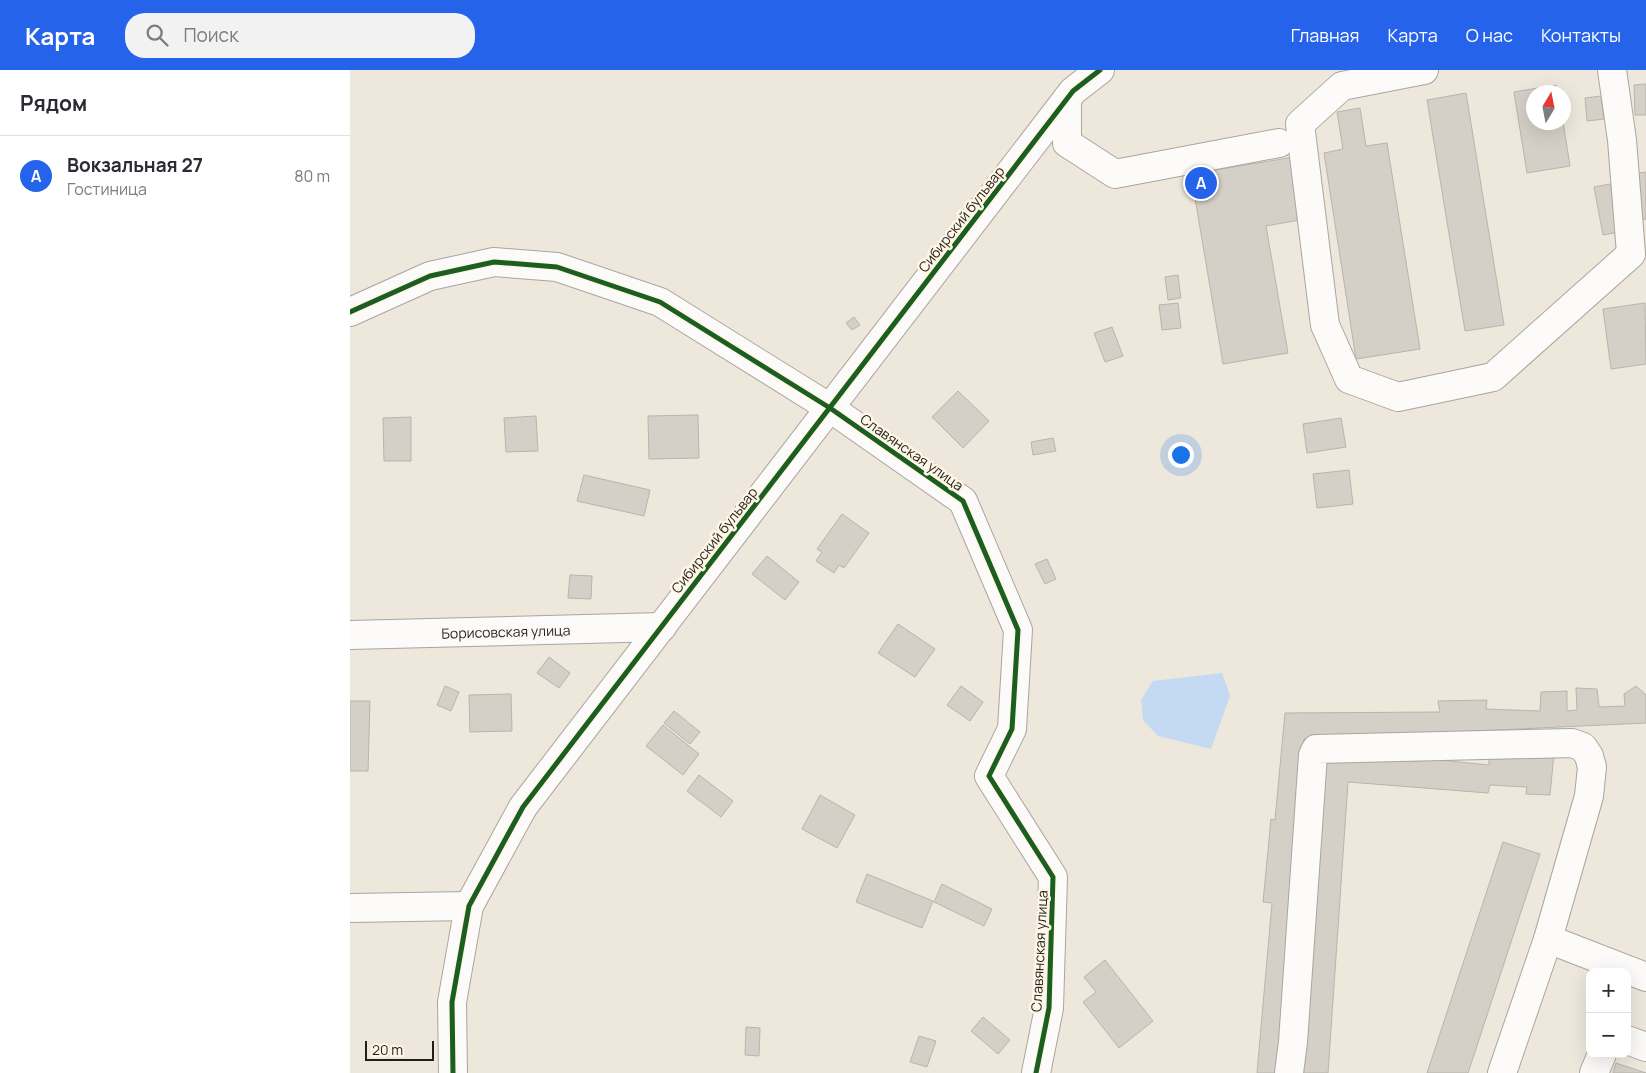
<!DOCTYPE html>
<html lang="ru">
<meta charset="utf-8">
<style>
:root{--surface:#fff;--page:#f2f2f3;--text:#2b2b33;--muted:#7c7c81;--line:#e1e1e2;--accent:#2563eb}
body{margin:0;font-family:Manrope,sans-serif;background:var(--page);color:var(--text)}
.controls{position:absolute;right:15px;bottom:15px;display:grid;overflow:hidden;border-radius:10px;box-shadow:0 5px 20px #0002}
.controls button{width:45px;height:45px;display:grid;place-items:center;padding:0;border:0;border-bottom:1px solid var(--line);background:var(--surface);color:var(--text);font:25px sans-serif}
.compass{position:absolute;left:1176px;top:15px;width:45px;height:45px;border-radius:50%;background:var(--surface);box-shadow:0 5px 20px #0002;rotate:10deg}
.scale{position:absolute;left:15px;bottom:12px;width:69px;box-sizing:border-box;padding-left:5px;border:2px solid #231f18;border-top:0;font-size:14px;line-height:18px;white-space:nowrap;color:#231f18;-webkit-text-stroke:4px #fef6e7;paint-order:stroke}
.you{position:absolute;left:830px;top:384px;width:18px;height:18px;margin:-12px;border:4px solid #fff;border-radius:50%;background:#1a73e8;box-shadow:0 0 0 8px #1a73e833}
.badge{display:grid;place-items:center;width:32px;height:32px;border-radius:50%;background:var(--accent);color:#fff;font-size:16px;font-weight:700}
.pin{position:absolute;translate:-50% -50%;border:2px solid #fff;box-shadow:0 1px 5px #0006}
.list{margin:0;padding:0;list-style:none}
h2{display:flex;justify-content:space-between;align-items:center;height:65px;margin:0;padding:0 20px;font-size:21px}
h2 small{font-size:16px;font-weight:400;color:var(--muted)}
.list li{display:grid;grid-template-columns:32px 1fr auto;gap:15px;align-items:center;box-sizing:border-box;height:80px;padding:0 20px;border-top:1px solid var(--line)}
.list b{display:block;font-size:19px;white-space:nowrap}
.list p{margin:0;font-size:16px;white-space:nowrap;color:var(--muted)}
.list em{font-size:16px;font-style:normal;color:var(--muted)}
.icon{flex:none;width:28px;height:28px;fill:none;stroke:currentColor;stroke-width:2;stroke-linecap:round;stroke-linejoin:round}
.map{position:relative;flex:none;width:1296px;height:1003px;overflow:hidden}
header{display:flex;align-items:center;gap:30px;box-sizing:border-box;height:70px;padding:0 25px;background:var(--accent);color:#fff}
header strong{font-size:24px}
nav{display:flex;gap:28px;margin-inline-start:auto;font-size:18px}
.search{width:350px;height:45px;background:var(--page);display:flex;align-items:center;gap:12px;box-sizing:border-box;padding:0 18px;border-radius:20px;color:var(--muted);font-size:19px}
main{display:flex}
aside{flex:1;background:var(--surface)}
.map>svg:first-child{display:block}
</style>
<header>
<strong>Карта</strong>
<div class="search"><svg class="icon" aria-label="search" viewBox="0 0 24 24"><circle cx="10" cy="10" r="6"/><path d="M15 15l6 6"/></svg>Поиск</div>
<nav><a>Главная</a><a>Карта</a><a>О нас</a><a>Контакты</a></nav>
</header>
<main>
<aside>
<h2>Рядом<small></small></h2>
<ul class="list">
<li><span class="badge">A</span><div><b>Вокзальная 27</b><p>Гостиница</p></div><em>80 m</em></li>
</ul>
</aside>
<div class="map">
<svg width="1296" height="1003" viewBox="0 0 1296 1003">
<rect width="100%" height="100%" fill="#ede7dc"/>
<polygon fill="#c4daf3" points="872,603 880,626 861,679 808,666 793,650 791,630 803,611"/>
<g fill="#d4d0c7" stroke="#b9b4ac">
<polygon points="1296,14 1296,45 1285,45 1284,15"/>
<polygon points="1206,15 1208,22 1184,22 1184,52 1213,52 1220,96 1177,103 1164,22"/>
<polygon points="1116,23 1154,255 1115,261 1077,30"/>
<polygon points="1251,26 1254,49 1237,51 1235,28"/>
<polygon points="1010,38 1016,76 1037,73 1070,279 1006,289 974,83 993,79 987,42"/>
<polygon points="944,87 955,149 916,156 938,283 873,294 841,104"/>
<polygon points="1296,102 1296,149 1287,150 1281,104"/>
<polygon points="1260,114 1269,162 1253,165 1244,117"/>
<polygon points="828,205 831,228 818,230 815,207"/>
<polygon points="828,233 831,258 812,260 809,235"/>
<polygon points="1295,233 1296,294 1261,299 1253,239"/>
<polygon points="504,247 510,255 502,260 496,253"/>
<polygon points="762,257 773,286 755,292 744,263"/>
<polygon points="608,321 639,351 613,378 582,347"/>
<polygon points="348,345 349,388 299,389 298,346"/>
<polygon points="186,346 188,381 156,382 154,348"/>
<polygon points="61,347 61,391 34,391 33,348"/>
<polygon points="991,348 996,377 957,383 953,354"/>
<polygon points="703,368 706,381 683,385 681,372"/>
<polygon points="999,400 1003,434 967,438 963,404"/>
<polygon points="234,405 300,420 294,446 227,431"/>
<polygon points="492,444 519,463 494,498 489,495 484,503 466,491 472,482 467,479"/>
<polygon points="417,486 449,512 435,530 402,504"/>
<polygon points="697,489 706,509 695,514 685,494"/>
<polygon points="220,505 242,506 241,529 218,528"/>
<polygon points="548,554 585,579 565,607 528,583"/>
<polygon points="199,587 220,603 209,618 187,603"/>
<polygon points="95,616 109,622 101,641 87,635"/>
<polygon points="611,616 633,632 620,651 597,635"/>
<polygon points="1286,616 1296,625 1296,653 954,669 927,1003 907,1003 922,833 913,832 921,749 925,750 935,643 1090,642 1088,631 1137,630 1136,639 1190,641 1191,622 1217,621 1217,641 1227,640 1226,618 1247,619 1249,637 1275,636 1274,624"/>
<polygon points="161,624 162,661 120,662 119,625"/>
<polygon points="0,631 20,631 18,701 0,701"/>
<polygon points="324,641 350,662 340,674 314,653"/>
<polygon points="313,655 349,684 333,705 296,676"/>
<polygon points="1139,683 1204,683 1200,725 1176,724 1177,717 1140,715 1138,723 998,712 978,1003 953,1003 974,684 1063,691 1089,690 1139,695"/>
<polygon points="349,705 383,731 371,747 337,721"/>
<polygon points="470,725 505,745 487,778 452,759"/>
<polygon points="1153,772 1190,784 1118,1003 1077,1003"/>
<polygon points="517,804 583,831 572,858 506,832"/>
<polygon points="592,814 642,839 634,856 584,832"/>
<polygon points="755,890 803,951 769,978 733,932 746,922 734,907"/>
<polygon points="633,947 660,970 648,984 621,961"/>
<polygon points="396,957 410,958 409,986 395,985"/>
<polygon points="569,966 586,971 577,997 560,992"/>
<polygon points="1266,993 1296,1003 1263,1003"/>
</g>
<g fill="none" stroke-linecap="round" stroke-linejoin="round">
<defs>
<g id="minor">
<polyline points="1074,0 992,16 950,54 975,255 999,309 1048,327 1143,307 1281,184 1272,70 1262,0"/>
<polyline points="717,29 717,73 765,104 929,73"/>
<polyline points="0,242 80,206 144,192 207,197 310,232 480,338 613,431 668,560 662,659 639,706 703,807 699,938 686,1003"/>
<path id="s1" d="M0,565L312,557"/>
<polyline points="0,838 119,836"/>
<polyline points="1198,869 1296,907"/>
<polyline points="1277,970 1296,977"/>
<polyline points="103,1003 102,932 119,836 173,737 723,21 750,0"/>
<polyline points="939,1003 943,972 962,699 963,685 966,679 1222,673 1233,677 1239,686 1242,697 1239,726 1198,869 1152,1003"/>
<polyline points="1244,1003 1252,984"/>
</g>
</defs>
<use href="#minor" stroke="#aaa59d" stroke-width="30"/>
<use href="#minor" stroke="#fcfbfa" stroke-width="28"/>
<defs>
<g id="cycleway">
<polyline points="0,242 80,206 144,192 207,197 310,232 480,338 613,431 668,560 662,659 639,706 703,807 699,938 686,1003"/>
<polyline points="103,1003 102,932 119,836 173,737 723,21 750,0"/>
</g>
</defs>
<use href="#cycleway" stroke="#fef6e7" stroke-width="8"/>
<use href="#cycleway" stroke="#1b5e20" stroke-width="5"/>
</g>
<g text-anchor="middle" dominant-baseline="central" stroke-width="5" stroke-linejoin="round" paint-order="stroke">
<g font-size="14" fill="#231f18" stroke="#fef6e7">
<text transform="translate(611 149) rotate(-52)">Сибирский бульвар</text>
<text transform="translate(562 382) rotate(35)">Славянская улица</text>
<text transform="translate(364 470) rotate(-52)">Сибирский бульвар</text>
<text stroke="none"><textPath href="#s1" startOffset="156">Борисовская улица</textPath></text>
<text transform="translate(689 881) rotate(-87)">Славянская улица</text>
</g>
</g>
</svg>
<div class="controls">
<button>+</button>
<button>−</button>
</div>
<svg class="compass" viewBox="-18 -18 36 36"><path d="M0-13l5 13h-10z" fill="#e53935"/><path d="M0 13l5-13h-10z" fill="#7c7c81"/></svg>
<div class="scale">20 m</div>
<div class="you"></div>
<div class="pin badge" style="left:851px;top:113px">A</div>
</div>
</main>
